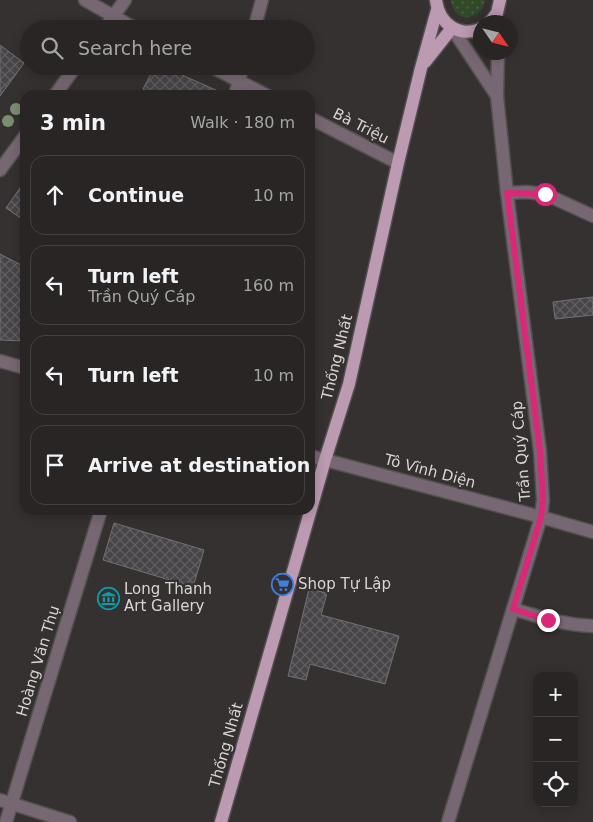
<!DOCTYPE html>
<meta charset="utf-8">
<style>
:root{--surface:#282524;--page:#302d2c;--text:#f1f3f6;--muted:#a5a5a6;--line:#444241}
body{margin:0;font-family:"DejaVu Sans",sans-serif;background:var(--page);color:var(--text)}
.controls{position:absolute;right:15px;bottom:15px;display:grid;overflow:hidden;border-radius:10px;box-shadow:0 2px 12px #0003}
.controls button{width:45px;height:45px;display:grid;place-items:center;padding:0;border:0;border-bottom:1px solid var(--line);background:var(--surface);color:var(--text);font:25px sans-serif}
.compass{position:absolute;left:473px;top:15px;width:45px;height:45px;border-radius:50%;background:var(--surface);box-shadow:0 2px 12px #0003;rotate:125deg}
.stop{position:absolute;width:15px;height:15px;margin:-11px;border:4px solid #db2777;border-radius:50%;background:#fff}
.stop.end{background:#db2777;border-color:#fff;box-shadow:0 1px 5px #0008}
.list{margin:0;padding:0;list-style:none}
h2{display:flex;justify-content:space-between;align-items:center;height:65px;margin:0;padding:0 20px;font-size:21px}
h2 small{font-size:16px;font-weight:400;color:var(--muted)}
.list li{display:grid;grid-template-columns:32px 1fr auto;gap:15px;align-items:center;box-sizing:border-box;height:80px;margin:0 10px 10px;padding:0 10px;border:1px solid var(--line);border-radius:15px}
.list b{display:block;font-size:19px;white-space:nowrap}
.list p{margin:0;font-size:16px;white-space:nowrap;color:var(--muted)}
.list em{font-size:16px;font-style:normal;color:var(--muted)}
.icon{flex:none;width:28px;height:28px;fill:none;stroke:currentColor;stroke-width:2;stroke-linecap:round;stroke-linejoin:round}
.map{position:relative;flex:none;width:593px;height:822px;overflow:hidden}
.search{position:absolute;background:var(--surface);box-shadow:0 2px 12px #0003;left:20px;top:20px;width:295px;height:55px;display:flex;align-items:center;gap:12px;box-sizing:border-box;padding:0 18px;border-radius:28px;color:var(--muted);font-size:19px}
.panel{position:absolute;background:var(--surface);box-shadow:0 2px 12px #0003;left:20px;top:90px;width:295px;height:425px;border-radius:15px}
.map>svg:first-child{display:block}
</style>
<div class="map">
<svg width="593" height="822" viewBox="0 0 593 822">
<defs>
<pattern id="grass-dots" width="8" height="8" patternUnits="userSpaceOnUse" patternTransform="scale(1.25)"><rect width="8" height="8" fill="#314829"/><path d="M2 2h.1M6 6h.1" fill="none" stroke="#4e6247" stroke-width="1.8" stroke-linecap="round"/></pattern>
<pattern id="building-cross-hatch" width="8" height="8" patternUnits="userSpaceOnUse" patternTransform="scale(1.25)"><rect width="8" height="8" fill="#484548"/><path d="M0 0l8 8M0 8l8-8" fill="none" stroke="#625f62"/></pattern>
</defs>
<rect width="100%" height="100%" fill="#353130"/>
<path fill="url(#grass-dots)" d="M451,0H485V1C480,23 452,23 451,0Z"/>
<g fill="url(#building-cross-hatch)" stroke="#747174">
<polygon points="0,45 24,63 0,96"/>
<polygon points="155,66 173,66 183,71 182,75 227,95 155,95 143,89"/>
<polygon points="25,181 25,221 6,208"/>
<polygon points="0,254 25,267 25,341 0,340"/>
<polygon points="593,297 593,315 555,319 553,302"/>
<polygon points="114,523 204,550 193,587 103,560"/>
<polygon points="309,589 327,593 321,615 399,636 385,684 310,664 306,680 288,676"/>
</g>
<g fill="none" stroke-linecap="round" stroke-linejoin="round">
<defs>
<g id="minor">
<polyline points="85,0 136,29"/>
<polyline points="452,28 497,96"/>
<polyline points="104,29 125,0"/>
<polyline points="254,29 262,0"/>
<polyline points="210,66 266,95"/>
<polyline points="55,95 76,66"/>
<polyline points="235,95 243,66"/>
<polyline points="310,118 398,163"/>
<polyline points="0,170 25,136"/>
<polyline points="507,193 526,192 545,194 593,216"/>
<polyline points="0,361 25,368"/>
<polyline points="310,456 541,517 593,532"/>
<path d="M513,609C539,617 565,625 593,626"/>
<polyline points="0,800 70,822"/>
<polyline points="6,822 101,510"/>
<polyline points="448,822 541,517 543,500 540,451 507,193 497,96 498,52"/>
</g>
<g id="major">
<path d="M436,0C439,23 458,38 480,29"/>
<polyline points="490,22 497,13 500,0"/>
<polyline points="425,62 452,28"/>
<polyline points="221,822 325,460 349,384 398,163 421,68 437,10"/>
</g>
</defs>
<use href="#minor" stroke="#524f4e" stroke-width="15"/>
<use href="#major" stroke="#524f4e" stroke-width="15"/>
<use href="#minor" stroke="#776773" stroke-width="12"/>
<use href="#major" stroke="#bc9ab2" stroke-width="12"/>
</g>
<g fill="#7a8f6f">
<circle cx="16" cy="109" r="6"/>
<circle cx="8" cy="121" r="6"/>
</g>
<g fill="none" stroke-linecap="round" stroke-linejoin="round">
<polyline stroke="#db2777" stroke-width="6" points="545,194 507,193 540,451 543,500 541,517 513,609 548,620"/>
</g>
<defs>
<symbol id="supermarket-ring" viewBox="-11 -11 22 22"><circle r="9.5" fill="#353130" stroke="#3f7fe0" stroke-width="1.5"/><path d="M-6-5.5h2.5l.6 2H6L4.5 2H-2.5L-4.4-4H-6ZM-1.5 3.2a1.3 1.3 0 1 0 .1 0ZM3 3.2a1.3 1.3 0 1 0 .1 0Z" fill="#3f7fe0"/></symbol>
<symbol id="museum-ring" viewBox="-11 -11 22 22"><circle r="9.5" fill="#353130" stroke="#0f9aa8" stroke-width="1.5"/><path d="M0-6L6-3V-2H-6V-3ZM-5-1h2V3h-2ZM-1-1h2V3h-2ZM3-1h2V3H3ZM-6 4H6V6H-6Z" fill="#0f9aa8"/></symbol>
</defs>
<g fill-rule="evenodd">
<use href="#supermarket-ring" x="270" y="572" width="25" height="25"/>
<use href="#museum-ring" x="96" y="586" width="25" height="25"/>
</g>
<g text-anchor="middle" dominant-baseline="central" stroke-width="4.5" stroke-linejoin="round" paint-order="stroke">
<g font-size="15" fill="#d7d5d4" stroke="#353130">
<text transform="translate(361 126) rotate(27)">Bà Triệu</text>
<text transform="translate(337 357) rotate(-76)">Thống Nhất</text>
<text transform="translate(521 451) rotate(-95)">Trần Quý Cáp</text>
<text transform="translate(430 471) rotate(15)">Tô Vĩnh Diện</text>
<text transform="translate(38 661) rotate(-73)">Hoàng Văn Thụ</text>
<text transform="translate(226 745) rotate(-74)">Thống Nhất</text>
</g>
<g font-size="15" fill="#d7d5d4" stroke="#353130" text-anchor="start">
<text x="298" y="584">Shop Tự Lập</text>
<text x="124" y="589">Long Thanh<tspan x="124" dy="17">Art Gallery</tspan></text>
</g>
</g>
</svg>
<div class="controls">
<button>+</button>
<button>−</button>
<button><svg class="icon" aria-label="locate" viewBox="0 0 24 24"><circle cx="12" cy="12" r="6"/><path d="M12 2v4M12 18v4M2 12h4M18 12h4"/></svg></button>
</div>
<svg class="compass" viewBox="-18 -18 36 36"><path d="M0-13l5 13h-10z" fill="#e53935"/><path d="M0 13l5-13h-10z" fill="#a5a5a6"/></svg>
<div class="stop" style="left:545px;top:194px"></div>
<div class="stop end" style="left:548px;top:620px"></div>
<div class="search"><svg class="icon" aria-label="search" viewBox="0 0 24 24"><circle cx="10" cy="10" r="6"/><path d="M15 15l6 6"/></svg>Search here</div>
<section class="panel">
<h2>3 min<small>Walk · 180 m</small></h2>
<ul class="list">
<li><svg class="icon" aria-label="ahead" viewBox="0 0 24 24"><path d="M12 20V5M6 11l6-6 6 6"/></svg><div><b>Continue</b></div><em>10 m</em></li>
<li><svg class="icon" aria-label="left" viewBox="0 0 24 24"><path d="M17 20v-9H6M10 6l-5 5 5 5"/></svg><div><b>Turn left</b><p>Trần Quý Cáp</p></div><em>160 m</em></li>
<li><svg class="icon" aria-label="left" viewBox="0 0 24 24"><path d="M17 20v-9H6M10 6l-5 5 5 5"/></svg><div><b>Turn left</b></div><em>10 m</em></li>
<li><svg class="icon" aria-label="arrive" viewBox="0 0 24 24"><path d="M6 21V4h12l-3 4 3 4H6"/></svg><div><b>Arrive at destination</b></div></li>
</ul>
</section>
</div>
